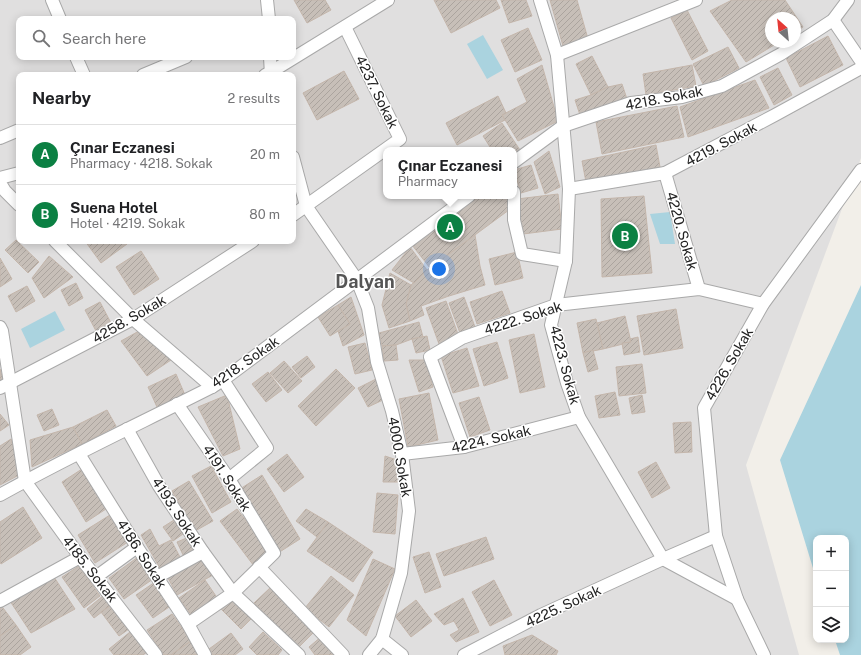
<!DOCTYPE html>
<meta charset="utf-8">
<style>
:root{--surface:#fff;--page:#f6f6f6;--text:#202124;--muted:#757577;--line:#e0e0e0;--accent:#0b8043}
body{margin:0;font-family:"Public Sans",sans-serif;background:var(--page);color:var(--text)}
.controls{position:absolute;right:12px;bottom:12px;display:grid;overflow:hidden;border-radius:8px;box-shadow:0 2px 10px #0003}
.controls button{width:36px;height:36px;display:grid;place-items:center;padding:0;border:0;border-bottom:1px solid var(--line);background:var(--surface);color:var(--text);font:20px sans-serif}
.compass{position:absolute;left:765px;top:12px;width:36px;height:36px;border-radius:50%;background:var(--surface);box-shadow:0 2px 10px #0003;rotate:333deg}
.you{position:absolute;left:439px;top:269px;width:14px;height:14px;margin:-10px;border:3px solid #fff;border-radius:50%;background:#1a73e8;box-shadow:0 0 0 6px #1a73e833}
.badge{display:grid;place-items:center;width:26px;height:26px;border-radius:50%;background:var(--accent);color:#fff;font-size:13px;font-weight:700}
.pin{position:absolute;translate:-50% -50%;border:2px solid #fff;box-shadow:0 1px 4px #0006}
.popup{position:absolute;left:383px;top:147px;width:134px;height:52px;box-sizing:border-box;display:grid;place-content:center;border-radius:8px;background:var(--surface);filter:drop-shadow(0 1px 3px #0005);font-size:13px;white-space:nowrap;color:var(--muted)}
.popup b{font-size:15px;color:var(--text)}
.popup::after{content:'';position:absolute;left:50%;top:100%;margin-left:-8px;border:8px solid transparent;border-top-color:var(--surface)}
.list{margin:0;padding:0;list-style:none}
h2{display:flex;justify-content:space-between;align-items:center;height:52px;margin:0;padding:0 16px;font-size:17px}
h2 small{font-size:13px;font-weight:400;color:var(--muted)}
.list li{display:grid;grid-template-columns:26px 1fr auto;gap:12px;align-items:center;box-sizing:border-box;height:60px;padding:0 16px;border-top:1px solid var(--line)}
.list b{display:block;font-size:15px;white-space:nowrap}
.list p{margin:0;font-size:13px;white-space:nowrap;color:var(--muted)}
.list em{font-size:13px;font-style:normal;color:var(--muted)}
.icon{flex:none;width:22px;height:22px;fill:none;stroke:currentColor;stroke-width:2;stroke-linecap:round;stroke-linejoin:round}
.map{position:relative;flex:none;width:861px;height:655px;overflow:hidden}
.search{position:absolute;background:var(--surface);box-shadow:0 2px 10px #0003;left:16px;top:16px;width:280px;height:44px;display:flex;align-items:center;gap:10px;box-sizing:border-box;padding:0 14px;border-radius:8px;color:var(--muted);font-size:15px}
.panel{position:absolute;background:var(--surface);box-shadow:0 2px 10px #0003;left:16px;top:72px;width:280px;height:172px;border-radius:8px}
.map>svg:first-child{display:block}
</style>
<div class="map">
<svg width="861" height="655" viewBox="0 0 861 655">
<defs>
<pattern id="building-hatch" width="6" height="6" patternUnits="userSpaceOnUse"><rect width="6" height="6" fill="#c7bfb8"/><path d="M-1 1l2-2M0 6l6-6M5 7l2-2" fill="none" stroke="#aba49e"/></pattern>
</defs>
<rect width="100%" height="100%" fill="#f2efe9"/>
<path fill="#e0dfdf" fill-rule="evenodd" d="M0,0H861V158L746,465L799,655H0ZM771,18H795V42H771ZM19,19H293V57H19ZM19,75H293V241H19ZM386,150H514V196H386Z"/>
<g fill="#aad3df">
<polygon points="483,35 503,70 487,79 467,44"/>
<polygon points="670,212 675,244 660,244 650,214"/>
<polygon points="861,285 861,655 840,655 835,640 846,640 846,538 816,538 816,578 780,460"/>
<polygon points="55,311 65,330 30,348 21,329"/>
</g>
<g fill="url(#building-hatch)" stroke="#c4b6ab">
<polygon points="294,0 325,0 331,10 307,23"/>
<polygon points="434,0 496,0 500,8 451,33"/>
<polygon points="501,0 526,0 532,16 509,23"/>
<polygon points="550,0 577,0 588,39 563,46"/>
<polygon points="732,0 785,0 803,27 795,32 795,18 771,18 771,42 779,42 746,62 710,11"/>
<polygon points="687,10 708,51 692,60 671,18"/>
<polygon points="528,28 542,60 515,72 501,40"/>
<polygon points="828,36 843,65 800,87 786,58"/>
<polygon points="728,47 739,68 704,86 693,64"/>
<polygon points="592,56 608,87 591,95 576,64"/>
<polygon points="542,65 558,121 518,141 502,115 527,102 517,79"/>
<polygon points="692,65 696,86 646,95 643,74"/>
<polygon points="778,68 792,95 774,105 760,77"/>
<polygon points="344,71 359,99 317,120 303,93"/>
<polygon points="755,80 769,108 688,137 680,107"/>
<polygon points="622,84 627,99 580,115 575,100 591,95 608,87"/>
<polygon points="498,96 506,113 502,115 505,120 457,145 446,123"/>
<polygon points="677,106 684,137 602,154 596,122"/>
<polygon points="502,123 520,150 514,154 514,150 492,150 483,136"/>
<polygon points="656,145 660,167 586,182 582,161"/>
<polygon points="549,151 560,187 545,194 534,162"/>
<polygon points="531,165 538,188 521,193 514,170"/>
<polygon points="558,194 562,229 523,234 517,199"/>
<polygon points="480,196 510,196 513,207 430,268 412,245"/>
<polygon points="644,196 652,273 602,277 601,199"/>
<polygon points="475,235 480,266 485,285 449,296 421,306 424,315 410,321 406,304 411,285 427,270"/>
<polygon points="16,240 39,262 28,273 5,250"/>
<polygon points="85,241 124,241 127,244 101,263"/>
<polygon points="410,247 427,270 414,283 392,270"/>
<polygon points="141,251 159,279 134,295 116,267"/>
<polygon points="517,252 523,278 495,285 489,259"/>
<polygon points="49,256 73,277 44,298 32,278"/>
<polygon points="0,258 12,279 0,287"/>
<polygon points="390,273 411,285 406,304 410,321 389,328 382,305"/>
<polygon points="76,283 83,298 69,306 61,290"/>
<polygon points="27,286 35,301 16,312 8,296"/>
<polygon points="502,291 510,313 477,324 470,302"/>
<polygon points="351,297 364,335 343,346 338,331 350,324 338,305"/>
<polygon points="464,297 475,327 460,333 449,303"/>
<polygon points="446,301 459,337 439,344 426,308"/>
<polygon points="100,302 111,323 96,331 85,310"/>
<polygon points="338,305 350,324 330,336 318,317"/>
<polygon points="676,309 683,348 644,355 637,316"/>
<polygon points="625,316 631,342 603,349 597,323"/>
<polygon points="596,319 603,349 583,353 577,323"/>
<polygon points="419,322 423,337 412,339 396,345 382,346 379,333"/>
<polygon points="139,331 171,360 147,376 121,341"/>
<polygon points="534,334 545,387 520,393 509,340"/>
<polygon points="427,336 430,350 416,353 412,339"/>
<polygon points="638,337 640,352 624,355 622,343 631,342 630,339"/>
<polygon points="497,342 508,378 484,386 473,349"/>
<polygon points="365,343 372,370 355,374 348,347"/>
<polygon points="396,345 398,360 384,361 382,346"/>
<polygon points="467,348 479,386 453,393 441,356"/>
<polygon points="593,350 598,369 588,372 583,353"/>
<polygon points="307,356 315,367 301,378 292,367"/>
<polygon points="409,360 425,360 433,387 419,392"/>
<polygon points="284,361 302,381 288,393 270,373"/>
<polygon points="642,364 646,393 619,396 616,367"/>
<polygon points="0,369 3,380 0,382"/>
<polygon points="336,369 355,388 316,426 298,406"/>
<polygon points="268,372 282,390 266,402 252,384"/>
<polygon points="176,374 185,395 157,407 148,387"/>
<polygon points="376,379 385,399 368,407 358,388"/>
<polygon points="615,392 620,415 599,418 595,396"/>
<polygon points="429,393 438,440 408,447 399,399"/>
<polygon points="227,395 240,449 223,456 198,407"/>
<polygon points="642,395 645,412 632,414 629,398"/>
<polygon points="479,397 490,430 470,437 459,403"/>
<polygon points="52,409 59,425 44,431 37,415"/>
<polygon points="107,410 116,426 82,444 73,427"/>
<polygon points="0,414 9,425 0,431"/>
<polygon points="691,422 692,452 675,453 673,423"/>
<polygon points="73,427 82,444 32,467 30,440"/>
<polygon points="11,439 21,474 0,485 0,446"/>
<polygon points="287,454 304,477 284,492 267,469"/>
<polygon points="385,456 400,461 399,482 383,482"/>
<polygon points="656,462 670,488 652,498 638,472"/>
<polygon points="211,466 231,502 212,513 192,476"/>
<polygon points="82,469 106,509 86,522 62,482"/>
<polygon points="262,475 300,539 278,553 240,489"/>
<polygon points="189,481 213,521 195,531 172,491"/>
<polygon points="377,493 398,495 395,534 373,532"/>
<polygon points="23,507 42,538 1,564 0,562 0,522"/>
<polygon points="237,509 271,553 254,566 220,521"/>
<polygon points="306,509 328,522 317,537 296,521"/>
<polygon points="110,515 128,542 95,563 78,535"/>
<polygon points="174,520 183,534 173,541 163,527"/>
<polygon points="328,522 373,552 353,582 307,551"/>
<polygon points="150,529 159,546 171,540 181,559 161,570 141,535"/>
<polygon points="189,537 196,552 184,557 177,542"/>
<polygon points="486,537 494,559 444,576 436,554"/>
<polygon points="429,552 441,587 425,593 413,557"/>
<polygon points="138,557 153,579 124,599 109,578"/>
<polygon points="203,557 213,575 177,595 167,576"/>
<polygon points="373,559 395,569 366,636 347,620"/>
<polygon points="79,566 100,596 84,608 62,577"/>
<polygon points="331,576 354,595 329,627 305,608"/>
<polygon points="54,577 75,609 31,633 8,598"/>
<polygon points="205,580 218,599 192,616 179,598"/>
<polygon points="494,580 512,615 490,626 472,592"/>
<polygon points="155,582 172,605 153,618 136,595"/>
<polygon points="271,587 315,631 299,647 254,603"/>
<polygon points="104,595 111,605 94,618 87,609"/>
<polygon points="463,598 479,632 456,642 450,635 459,630 454,621 444,625 434,614"/>
<polygon points="232,599 251,619 241,629 221,609"/>
<polygon points="416,600 432,621 411,637 395,616"/>
<polygon points="0,604 16,625 0,636"/>
<polygon points="111,605 129,629 119,636 101,612"/>
<polygon points="172,614 191,641 171,655 164,655 147,630"/>
<polygon points="16,625 31,647 20,655 0,655 0,636"/>
<polygon points="130,632 147,652 143,655 114,655 109,649"/>
<polygon points="263,632 282,650 278,655 257,655 249,647"/>
<polygon points="231,633 243,649 235,655 213,655 209,649"/>
<polygon points="532,635 558,651 556,655 505,655 503,646"/>
<polygon points="322,636 338,655 315,655 309,647"/>
<polygon points="191,641 198,655 171,655"/>
</g>
<g fill="none" stroke-linecap="round" stroke-linejoin="round">
<defs>
<g id="minor">
<polyline points="52,0 60,19"/>
<polyline points="267,0 269,19"/>
<polyline points="540,0 557,55 569,189 566,261 551,325 567,383 579,417 663,559 737,599"/>
<polyline points="833,20 861,61"/>
<polyline points="557,55 696,0"/>
<polyline points="76,57 84,75"/>
<polyline points="270,57 271,75"/>
<polyline points="143,75 186,57"/>
<polyline points="265,75 271,72 388,0"/>
<polyline points="0,138 19,130"/>
<polyline points="293,157 306,206 357,280 368,308 377,362 392,411 402,454 409,511 401,573 382,639 369,655"/>
<polyline points="514,162 563,126 631,103 682,97 722,86 781,54 833,20 848,0"/>
<polyline points="665,173 699,289"/>
<polyline points="0,178 19,173"/>
<polyline points="0,183 5,191 19,205"/>
<polyline points="569,189 665,173 775,115 861,68"/>
<polyline points="514,192 514,220 522,254 566,261"/>
<polyline points="293,215 400,139 345,27"/>
<polyline points="55,241 133,319 212,387"/>
<polyline points="0,327 2,331 25,481 80,557 156,655"/>
<polyline points="223,380 267,448 229,479"/>
<polyline points="0,388 133,319 253,241"/>
<polyline points="177,404 229,479 274,553 233,593 188,624"/>
<polyline points="127,429 159,486 203,552 233,593 299,655"/>
<polyline points="464,447 430,357 462,338 556,305 699,289 763,304"/>
<polyline points="79,454 137,547 188,624 205,655"/>
<polyline points="402,454 464,447 579,417"/>
<path d="M0,495C69,456 141,423 212,387L223,380L469,196"/>
<polyline points="259,567 343,655"/>
<polyline points="96,577 137,547"/>
<polyline points="157,577 203,552"/>
<polyline points="0,601 80,557"/>
<polyline points="382,639 402,655"/>
<polyline points="464,655 541,615 663,559 716,536"/>
<polyline points="764,655 737,599 716,536 704,408 763,304 861,170"/>
</g>
</defs>
<use href="#minor" stroke="#a9a9a9" stroke-width="14"/>
<use href="#minor" stroke="#fff" stroke-width="12"/>
</g>
<g text-anchor="middle" dominant-baseline="central" stroke-width="3" stroke-linejoin="round" paint-order="stroke">
<g font-size="14" fill="#222" stroke="#fff">
<text transform="translate(377 92) rotate(64)">4237. Sokak</text>
<text transform="translate(664 98) rotate(-11)">4218. Sokak</text>
<text transform="translate(721 144) rotate(-28)">4219. Sokak</text>
<text transform="translate(682 231) rotate(74)">4220. Sokak</text>
<text transform="translate(523 318) rotate(-18)">4222. Sokak</text>
<text transform="translate(129 319) rotate(-30)">4258. Sokak</text>
<text transform="translate(245 362) rotate(-35)">4218. Sokak</text>
<text transform="translate(729 364) rotate(-60)">4226. Sokak</text>
<text transform="translate(565 365) rotate(75)">4223. Sokak</text>
<text transform="translate(491 439) rotate(-13)">4224. Sokak</text>
<text transform="translate(400 457) rotate(80)">4000. Sokak</text>
<text transform="translate(227 478) rotate(57)">4191. Sokak</text>
<text transform="translate(177 512) rotate(57)">4193. Sokak</text>
<text transform="translate(142 554) rotate(57)">4186. Sokak</text>
<text transform="translate(90 569) rotate(52)">4185. Sokak</text>
<text transform="translate(563 606) rotate(-25)">4225. Sokak</text>
</g>
<g font-size="18" font-weight="bold" fill="#555" stroke="#fff">
<text x="365" y="281">Dalyan</text>
</g>
</g>
</svg>
<div class="controls">
<button>+</button>
<button>−</button>
<button><svg class="icon" aria-label="layers" viewBox="0 0 24 24"><path d="M12 4l9 5-9 5-9-5zM3 14l9 5 9-5"/></svg></button>
</div>
<svg class="compass" viewBox="-18 -18 36 36"><path d="M0-13l5 13h-10z" fill="#e53935"/><path d="M0 13l5-13h-10z" fill="#757577"/></svg>
<div class="you"></div>
<div class="pin badge" style="left:450px;top:227px">A</div>
<div class="popup"><b>Çınar Eczanesi</b>Pharmacy</div>
<div class="pin badge" style="left:625px;top:236px">B</div>
<div class="search"><svg class="icon" aria-label="search" viewBox="0 0 24 24"><circle cx="10" cy="10" r="6"/><path d="M15 15l6 6"/></svg>Search here</div>
<section class="panel">
<h2>Nearby<small>2 results</small></h2>
<ul class="list">
<li><span class="badge">A</span><div><b>Çınar Eczanesi</b><p>Pharmacy · 4218. Sokak</p></div><em>20 m</em></li>
<li><span class="badge">B</span><div><b>Suena Hotel</b><p>Hotel · 4219. Sokak</p></div><em>80 m</em></li>
</ul>
</section>
</div>
